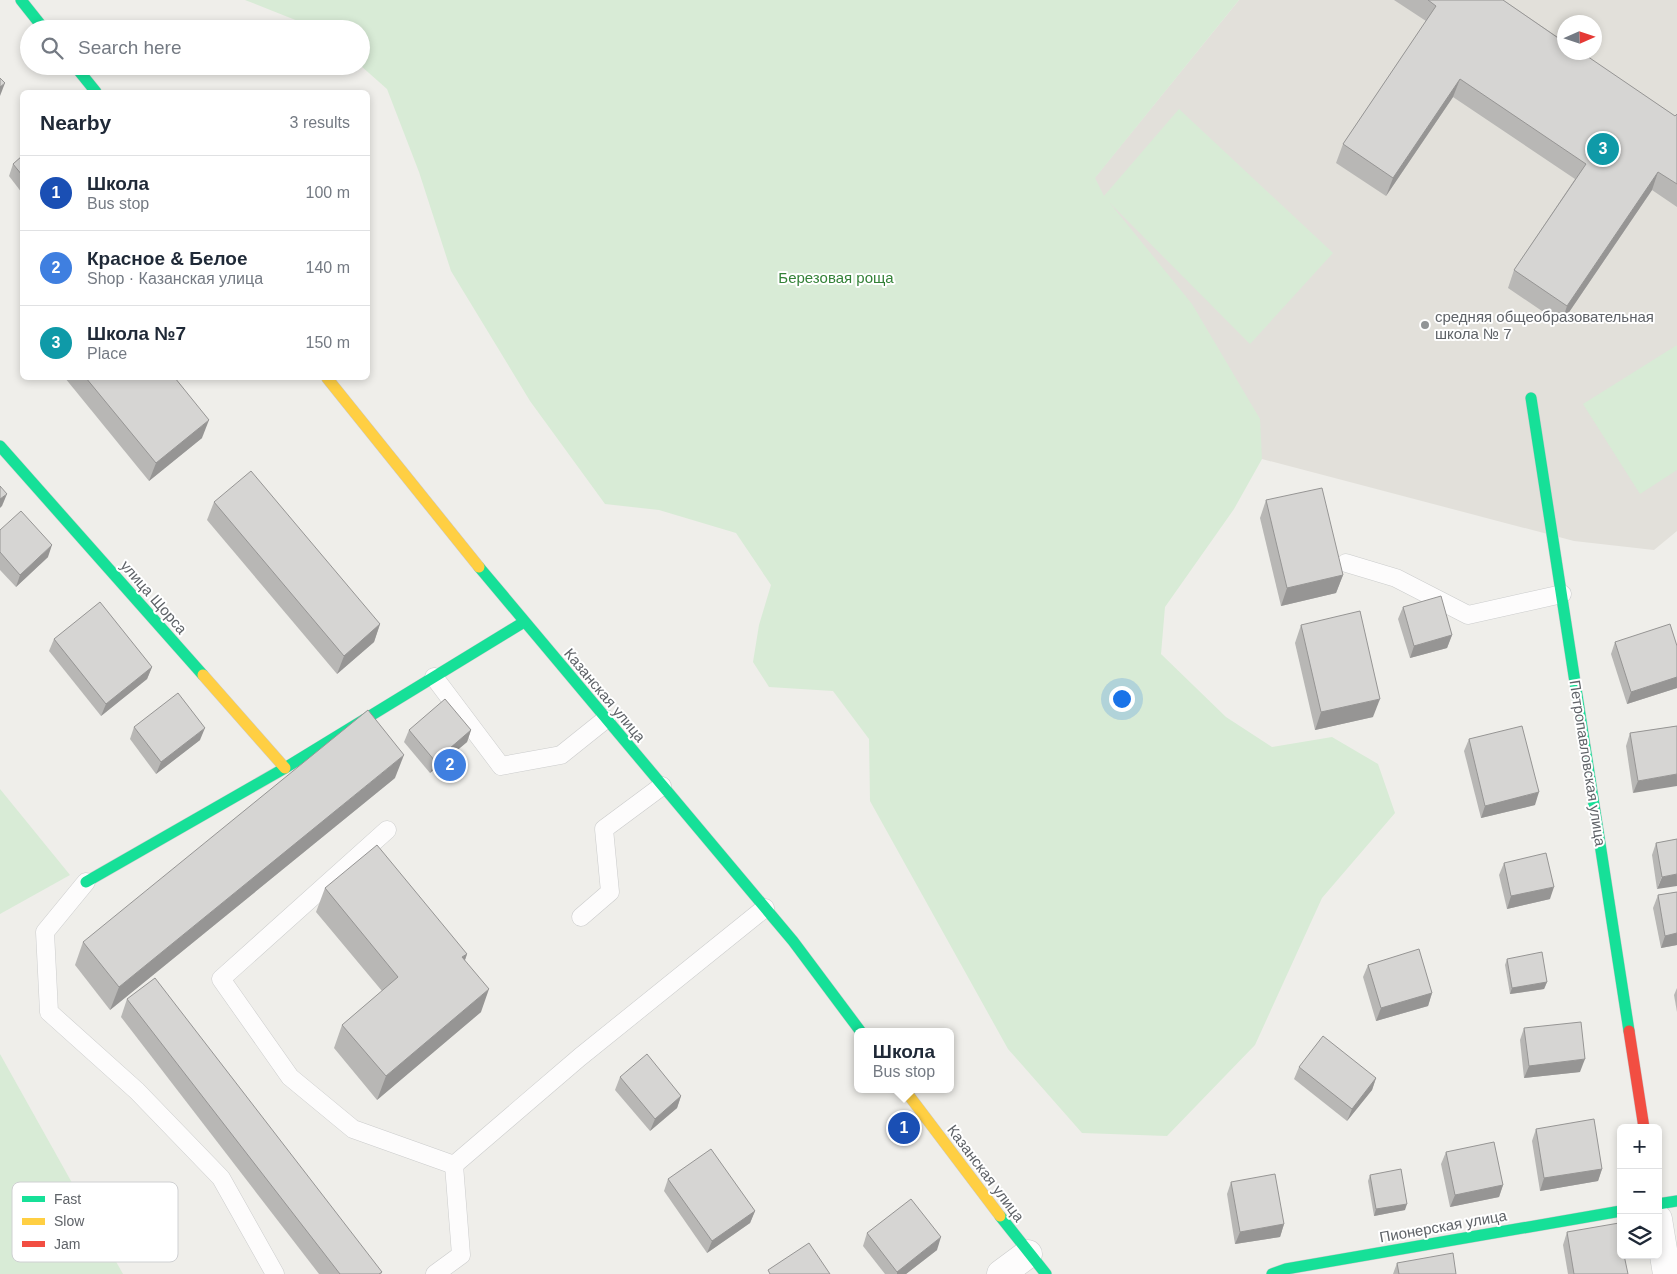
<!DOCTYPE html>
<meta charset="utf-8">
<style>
:root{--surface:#fff;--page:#f6f6f7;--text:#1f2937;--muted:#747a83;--line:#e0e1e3;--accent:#db2777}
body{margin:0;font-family:Helvetica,sans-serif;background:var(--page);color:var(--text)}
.controls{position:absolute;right:15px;bottom:15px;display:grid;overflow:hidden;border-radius:8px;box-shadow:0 2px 8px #0003}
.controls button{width:45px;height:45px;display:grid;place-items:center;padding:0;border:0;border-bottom:1px solid var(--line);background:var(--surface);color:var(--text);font:25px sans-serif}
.compass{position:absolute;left:1557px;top:15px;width:45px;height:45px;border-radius:50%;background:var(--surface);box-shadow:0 2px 8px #0003;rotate:87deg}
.you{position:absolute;left:1121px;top:698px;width:18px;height:18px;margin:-12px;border:4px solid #fff;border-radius:50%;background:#1a73e8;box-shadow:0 0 0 8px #1a73e833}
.badge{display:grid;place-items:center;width:32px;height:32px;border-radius:50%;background:var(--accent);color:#fff;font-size:16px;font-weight:700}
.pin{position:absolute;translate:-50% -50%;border:2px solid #fff;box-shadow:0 1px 5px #0006}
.popup{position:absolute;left:854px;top:1028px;width:100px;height:65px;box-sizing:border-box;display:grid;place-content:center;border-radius:8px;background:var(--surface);filter:drop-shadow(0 1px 4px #0005);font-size:16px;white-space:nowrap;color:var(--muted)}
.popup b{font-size:19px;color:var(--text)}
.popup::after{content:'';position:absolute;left:50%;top:100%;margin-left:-10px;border:10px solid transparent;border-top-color:var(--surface)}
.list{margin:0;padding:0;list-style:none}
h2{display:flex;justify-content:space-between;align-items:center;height:65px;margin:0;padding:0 20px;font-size:21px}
h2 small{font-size:16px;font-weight:400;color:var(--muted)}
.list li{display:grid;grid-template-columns:32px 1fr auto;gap:15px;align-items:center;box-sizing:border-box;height:75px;padding:0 20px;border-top:1px solid var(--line)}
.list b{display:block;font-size:19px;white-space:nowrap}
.list p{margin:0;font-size:16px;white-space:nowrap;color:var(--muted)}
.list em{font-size:16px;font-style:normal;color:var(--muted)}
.icon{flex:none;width:28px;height:28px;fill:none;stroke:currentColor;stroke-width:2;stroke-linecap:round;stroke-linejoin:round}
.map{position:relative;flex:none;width:1677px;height:1274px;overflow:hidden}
.search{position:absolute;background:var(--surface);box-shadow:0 2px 8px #0003;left:20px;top:20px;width:350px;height:55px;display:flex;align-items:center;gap:12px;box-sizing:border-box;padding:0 18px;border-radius:28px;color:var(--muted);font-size:19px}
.panel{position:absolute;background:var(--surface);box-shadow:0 2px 8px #0003;left:20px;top:90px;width:350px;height:290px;border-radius:8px}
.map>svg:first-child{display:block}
</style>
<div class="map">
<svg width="1677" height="1274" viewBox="0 0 1677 1274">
<rect width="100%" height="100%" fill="#efeeea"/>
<path fill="#e2e0da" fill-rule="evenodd" d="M1239,0H1677V531L1654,550L1574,541L1262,459L1084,191ZM1564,22H1594V52H1564Z"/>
<g fill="#d8ebd6">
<polygon points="245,0 1239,0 1095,178 1104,196 1179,109 1333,253 1250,344 1109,202 1192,304 1260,419 1262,459 1234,509 1165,607 1161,654 1226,717 1272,747 1332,737 1378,764 1395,813 1322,898 1255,1045 1167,1136 1082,1133 1008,1049 870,801 869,739 833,691 769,687 753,662 759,625 771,585 736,533 659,510 605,504 530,401 451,271 419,172 387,89 361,66 361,29 318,29"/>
<polygon points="1677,345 1677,470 1640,494 1583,404"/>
<polygon points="0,789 70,875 0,914"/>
<polygon points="0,1054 123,1274 0,1274"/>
</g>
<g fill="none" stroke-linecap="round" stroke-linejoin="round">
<defs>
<g id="lane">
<polyline points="1346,563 1396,578 1468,615 1562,594"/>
<polyline points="434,677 501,766 561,755 606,719"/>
<polyline points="387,830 221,979 290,1077 353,1129 454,1165 580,1057 765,908"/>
<polyline points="86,882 45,932 49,1012 137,1091 221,1178 275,1274"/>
<polyline points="581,917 610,892 604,829 662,786"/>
<polyline points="435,1274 461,1255 454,1165"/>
</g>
<g id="street">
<polyline points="1658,1219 1667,1274"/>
<polyline points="1001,1274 1028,1254"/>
</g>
<g id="fast">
<polyline points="21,0 44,29"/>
<polyline points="75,66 96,92"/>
<polyline points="1531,398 1629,1031"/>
<polyline points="0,446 203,675"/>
<polyline points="479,567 793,941 861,1032"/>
<polyline points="86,882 285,768 524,622"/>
<polyline points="1658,1204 1677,1201"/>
<polyline points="1000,1216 1046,1274"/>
<polyline points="1272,1274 1286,1269 1621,1211"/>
</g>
<g id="slow">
<polyline points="327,378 479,567"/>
<polyline points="203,675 285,768"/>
<polyline points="904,1089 1000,1216"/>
</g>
<polyline id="jam" points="1629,1031 1644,1128"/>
</defs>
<use href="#lane" stroke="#cbcccc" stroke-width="19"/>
<use href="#street" stroke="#cbcccc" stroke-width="29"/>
<use href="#fast" stroke="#cacacb" stroke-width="12"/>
<use href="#slow" stroke="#cacacb" stroke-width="12"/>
<use href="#jam" stroke="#cacacb" stroke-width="12"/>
<use href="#lane" stroke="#fdfcfc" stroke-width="18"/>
<use href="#street" stroke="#fdfcfc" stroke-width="28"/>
<use href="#fast" stroke="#16e098" stroke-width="11"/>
<use href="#slow" stroke="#ffcf43" stroke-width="11"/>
<use href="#jam" stroke="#f24e42" stroke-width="11"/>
</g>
<g fill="#b8b7b5">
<polygon points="1394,0 1503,0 1675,116 1677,114 1677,207 1652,190 1561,324 1508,288 1514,270 1575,179 1453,97 1386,196 1336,163 1343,144 1426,21"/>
<polygon points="22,156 22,193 9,176 13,164"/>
<polygon points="65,378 175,378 202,438 149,481"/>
<polygon points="1266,500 1343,575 1336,593 1281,606 1260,518"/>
<polygon points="214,502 380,624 374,642 337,674 207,520"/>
<polygon points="0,530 48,557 16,587 0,570"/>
<polygon points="1403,607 1452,635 1447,648 1410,658 1398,619"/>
<polygon points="1301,625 1373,717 1315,730 1295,643"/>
<polygon points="54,639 152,667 147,679 101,716 49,651"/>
<polygon points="1615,642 1677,646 1677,688 1627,704 1611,654"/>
<polygon points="1677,726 1633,793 1626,746 1630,733"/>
<polygon points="134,727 200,740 156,774 130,739"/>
<polygon points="409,730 471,730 467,742 430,773 404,742"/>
<polygon points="1469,739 1535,805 1481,818 1464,751"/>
<polygon points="395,778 110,1010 75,965 83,942"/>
<polygon points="1677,839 1657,889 1652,855 1656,843"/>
<polygon points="1504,863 1550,899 1507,909 1499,875"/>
<polygon points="325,888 467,954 465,960 481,1012 377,1100 334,1048 342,1025 382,991 316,912"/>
<polygon points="1677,892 1677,945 1661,948 1653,908 1658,895"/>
<polygon points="1507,959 1547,982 1544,989 1510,994 1505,965"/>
<polygon points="1368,965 1432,993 1428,1006 1376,1021 1363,977"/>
<polygon points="1677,988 1677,1012 1674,995"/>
<polygon points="127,999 382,1272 381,1274 319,1274 121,1017"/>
<polygon points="1524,1028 1580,1072 1524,1078 1520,1040"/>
<polygon points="1299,1067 1376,1078 1372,1090 1347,1121 1294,1079"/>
<polygon points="620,1077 681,1096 677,1108 650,1131 615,1090"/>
<polygon points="1536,1129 1602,1169 1598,1181 1540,1191 1532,1141"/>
<polygon points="1446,1152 1503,1185 1499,1197 1450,1207 1441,1164"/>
<polygon points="1370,1175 1405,1210 1374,1216 1368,1181"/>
<polygon points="668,1179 755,1211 750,1223 707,1253 664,1191"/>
<polygon points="1231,1182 1284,1224 1280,1237 1235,1244 1227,1194"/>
<polygon points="1567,1232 1628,1274 1568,1274 1563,1245"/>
<polygon points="867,1233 937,1250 906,1274 885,1274 863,1246"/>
<polygon points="1397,1263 1456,1274 1393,1274"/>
</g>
<g fill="#969594">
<polygon points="1460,79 1453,97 1386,196 1393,178"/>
<polygon points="5,83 0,96 0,87"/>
<polygon points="1658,172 1652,190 1561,324 1567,306"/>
<polygon points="209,420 202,438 149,481 156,463"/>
<polygon points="7,494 2,506 0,508 0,499"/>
<polygon points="52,545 48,557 16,587 20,575"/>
<polygon points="1343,575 1336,593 1281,606 1287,588"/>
<polygon points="380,624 374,642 337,674 344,656"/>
<polygon points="1452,635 1447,648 1410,658 1414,646"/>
<polygon points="152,667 147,679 101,716 106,704"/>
<polygon points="1677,677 1677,688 1627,704 1631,692"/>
<polygon points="1380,699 1373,717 1315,730 1321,712"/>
<polygon points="205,728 200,740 156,774 161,762"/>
<polygon points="471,730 467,742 430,773 435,761"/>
<polygon points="404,755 395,778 110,1010 119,987"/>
<polygon points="1677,774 1677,786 1633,793 1638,781"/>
<polygon points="1539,792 1535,805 1481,818 1485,806"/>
<polygon points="1677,874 1677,886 1657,889 1662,877"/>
<polygon points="1554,887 1550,899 1507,909 1511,896"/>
<polygon points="1677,933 1677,945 1661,948 1665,936"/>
<polygon points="467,954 459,977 462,957"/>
<polygon points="1547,982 1544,989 1510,994 1512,988"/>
<polygon points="489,989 481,1012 377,1100 386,1076"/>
<polygon points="1432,993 1428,1006 1376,1021 1381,1008"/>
<polygon points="1585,1059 1580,1072 1524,1078 1529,1066"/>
<polygon points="1376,1078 1372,1090 1347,1121 1352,1109"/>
<polygon points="681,1096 677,1108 650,1131 655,1119"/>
<polygon points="1602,1169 1598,1181 1540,1191 1544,1178"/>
<polygon points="1503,1185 1499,1197 1450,1207 1455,1195"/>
<polygon points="1407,1204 1405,1210 1374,1216 1376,1209"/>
<polygon points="755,1211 750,1223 707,1253 712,1241"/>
<polygon points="1284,1224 1280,1237 1235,1244 1240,1232"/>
<polygon points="941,1237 937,1250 906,1274 897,1274 897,1272"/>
</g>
<g fill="#d6d5d3" stroke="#969594">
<polygon points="1428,0 1503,0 1564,42 1564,52 1581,52 1675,116 1677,114 1677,184 1658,172 1567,306 1514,270 1586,164 1460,79 1393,178 1343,144 1436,6"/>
<polygon points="0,78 5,83 0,87"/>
<polygon points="22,156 22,175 13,164"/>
<polygon points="86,378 175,378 209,420 156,463"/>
<polygon points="251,471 380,624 344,656 214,502"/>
<polygon points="0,486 7,494 0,499"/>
<polygon points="1322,488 1343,575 1287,588 1266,500"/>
<polygon points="21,511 52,545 20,575 0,552 0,530"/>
<polygon points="1441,596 1452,635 1414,646 1403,607"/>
<polygon points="100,602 152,667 106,704 54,639"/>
<polygon points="1360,611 1380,699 1321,712 1301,625"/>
<polygon points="1670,624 1677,646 1677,677 1631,692 1615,642"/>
<polygon points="178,693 205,728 161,762 134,727"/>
<polygon points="445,699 471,730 435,761 409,730"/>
<polygon points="368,710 404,755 119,987 83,942"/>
<polygon points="1522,726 1539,792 1485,806 1469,739"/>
<polygon points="1677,726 1677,774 1638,781 1630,733"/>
<polygon points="1677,839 1677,874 1662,877 1656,843"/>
<polygon points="377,845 467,954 462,957 489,989 386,1076 342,1025 398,977 325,888"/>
<polygon points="1546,853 1554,887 1511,896 1504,863"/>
<polygon points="1677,892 1677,933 1665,936 1658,895"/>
<polygon points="1419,949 1432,993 1381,1008 1368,965"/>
<polygon points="1542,952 1547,982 1512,988 1507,959"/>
<polygon points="155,978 382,1272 379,1274 340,1274 127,999"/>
<polygon points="1581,1022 1585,1059 1529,1066 1524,1028"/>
<polygon points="1323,1036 1376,1078 1352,1109 1299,1067"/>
<polygon points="647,1054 681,1096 655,1119 620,1077"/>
<polygon points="1594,1119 1602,1169 1544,1178 1536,1129"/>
<polygon points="1494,1142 1503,1185 1455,1195 1446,1152"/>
<polygon points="711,1149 755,1211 712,1241 668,1179"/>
<polygon points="1401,1169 1407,1204 1376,1209 1370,1175"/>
<polygon points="1275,1174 1284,1224 1240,1232 1231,1182"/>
<polygon points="911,1199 941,1237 897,1272 867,1233"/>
<polygon points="1619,1223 1621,1235 1621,1255 1624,1255 1628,1274 1574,1274 1567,1232"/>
<polygon points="809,1243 830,1274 770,1274 768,1270"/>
<polygon points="1453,1253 1456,1274 1399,1274 1397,1263"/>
</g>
<circle fill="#919496" stroke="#fff" stroke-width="2" cx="1425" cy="325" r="5"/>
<g text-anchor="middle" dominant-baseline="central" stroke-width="4" stroke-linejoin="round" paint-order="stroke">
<g font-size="15" fill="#348238" stroke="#fff">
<text x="836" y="277">Березовая роща</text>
</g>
<g font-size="15" fill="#5f6368" stroke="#fff" text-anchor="start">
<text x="1435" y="316">средняя общеобразовательная<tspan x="1435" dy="17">школа № 7</tspan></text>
</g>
<g font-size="15" fill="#5f6368" stroke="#fff">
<text transform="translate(154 597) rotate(49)">улица Щорса</text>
<text transform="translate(605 695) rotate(50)">Казанская улица</text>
<text transform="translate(1588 763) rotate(81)">Петропавловская улица</text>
<text transform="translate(986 1173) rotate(53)">Казанская улица</text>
<text transform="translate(1443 1226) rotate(-10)">Пионерская улица</text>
</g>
</g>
<rect x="12" y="1182" width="166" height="80" rx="8" fill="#fff" stroke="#cfd0d2" stroke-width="1"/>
<rect x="22" y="1196" width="23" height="6" fill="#16e098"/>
<rect x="22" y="1218" width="23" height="7" fill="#ffcf43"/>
<rect x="22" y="1241" width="23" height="6" fill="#f24e42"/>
<g font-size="14" fill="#5f6368">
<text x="54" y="1204">Fast</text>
<text x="54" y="1226">Slow</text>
<text x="54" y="1249">Jam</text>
</g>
</svg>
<div class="controls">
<button>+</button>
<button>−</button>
<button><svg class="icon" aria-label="layers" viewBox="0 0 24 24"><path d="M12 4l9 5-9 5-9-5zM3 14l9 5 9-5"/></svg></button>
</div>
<svg class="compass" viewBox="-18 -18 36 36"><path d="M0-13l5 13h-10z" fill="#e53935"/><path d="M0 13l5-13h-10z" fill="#747a83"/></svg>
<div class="you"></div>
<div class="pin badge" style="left:904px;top:1128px;background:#1a4fb4">1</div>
<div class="popup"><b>Школа</b>Bus stop</div>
<div class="pin badge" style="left:450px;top:765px;background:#3f7fe0">2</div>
<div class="pin badge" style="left:1603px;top:149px;background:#0f9aa8">3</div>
<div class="search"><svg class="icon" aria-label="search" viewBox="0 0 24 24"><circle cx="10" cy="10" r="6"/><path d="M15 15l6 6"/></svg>Search here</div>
<section class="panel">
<h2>Nearby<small>3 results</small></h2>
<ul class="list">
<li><span class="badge" style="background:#1a4fb4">1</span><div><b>Школа</b><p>Bus stop</p></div><em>100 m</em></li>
<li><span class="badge" style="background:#3f7fe0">2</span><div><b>Красное &amp; Белое</b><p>Shop · Казанская улица</p></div><em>140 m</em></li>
<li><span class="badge" style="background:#0f9aa8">3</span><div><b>Школа №7</b><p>Place</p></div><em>150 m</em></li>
</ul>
</section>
</div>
